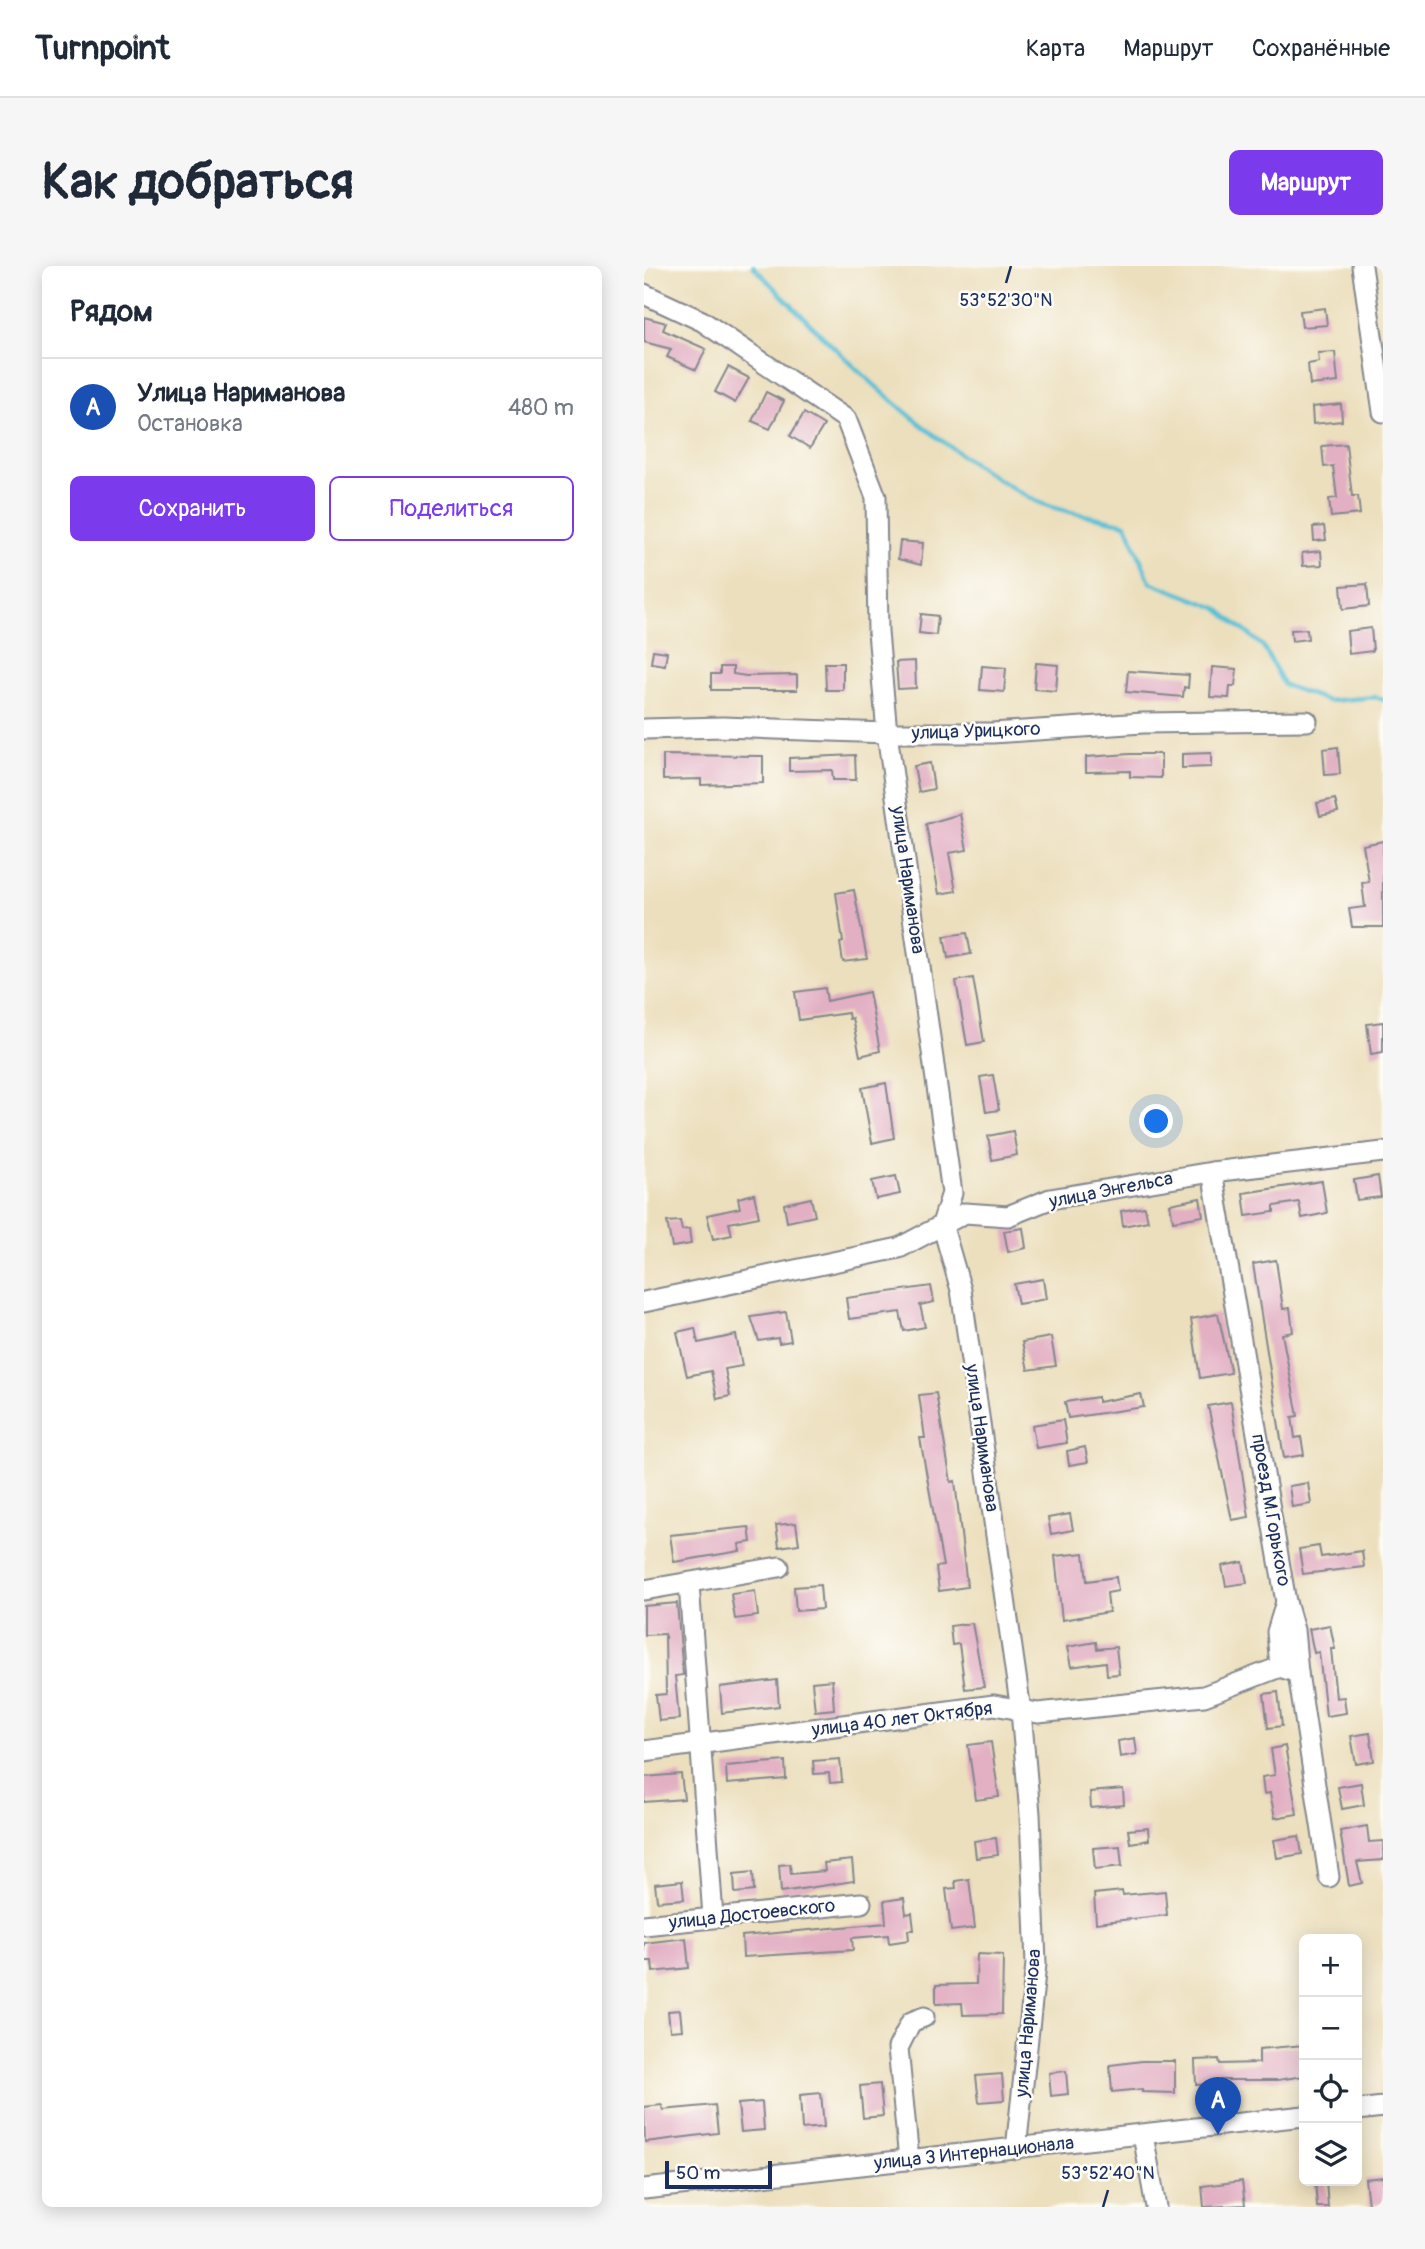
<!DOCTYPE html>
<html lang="ru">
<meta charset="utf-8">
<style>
:root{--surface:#fff;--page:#f6f6f7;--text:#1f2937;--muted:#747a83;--line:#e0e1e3;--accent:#7c3aed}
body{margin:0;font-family:Pangolin,sans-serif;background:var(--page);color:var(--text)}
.controls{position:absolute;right:21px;bottom:21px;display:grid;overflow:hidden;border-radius:10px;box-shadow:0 4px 18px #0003}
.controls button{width:63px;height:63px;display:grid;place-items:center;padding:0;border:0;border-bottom:2px solid var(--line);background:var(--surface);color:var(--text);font:35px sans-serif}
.scale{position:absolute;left:21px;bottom:18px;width:107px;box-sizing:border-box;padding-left:7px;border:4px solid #1b2f5e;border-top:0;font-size:19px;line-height:24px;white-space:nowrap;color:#1b2f5e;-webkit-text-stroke:5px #fdfcf7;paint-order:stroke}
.you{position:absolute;left:513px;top:856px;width:24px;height:24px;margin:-18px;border:5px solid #fff;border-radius:50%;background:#1a73e8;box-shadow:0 0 0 10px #1a73e833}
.badge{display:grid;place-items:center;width:46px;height:46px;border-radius:50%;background:var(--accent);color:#fff;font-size:23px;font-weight:700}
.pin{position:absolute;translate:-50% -58px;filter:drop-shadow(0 2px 4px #0008)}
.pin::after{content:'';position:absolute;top:37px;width:24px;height:21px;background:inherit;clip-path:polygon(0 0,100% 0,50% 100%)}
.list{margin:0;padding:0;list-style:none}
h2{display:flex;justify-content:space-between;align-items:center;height:91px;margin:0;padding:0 28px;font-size:30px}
h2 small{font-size:23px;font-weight:400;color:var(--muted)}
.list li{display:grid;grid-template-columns:46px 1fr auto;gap:21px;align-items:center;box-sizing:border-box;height:98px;padding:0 28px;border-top:2px solid var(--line)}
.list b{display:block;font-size:26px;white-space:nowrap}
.list p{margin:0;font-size:23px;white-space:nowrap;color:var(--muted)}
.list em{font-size:23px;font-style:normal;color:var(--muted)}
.actions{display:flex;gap:14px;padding:21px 28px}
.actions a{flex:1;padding:16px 0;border:2px solid var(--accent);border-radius:10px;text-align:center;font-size:24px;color:var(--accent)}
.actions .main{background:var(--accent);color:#fff}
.icon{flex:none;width:38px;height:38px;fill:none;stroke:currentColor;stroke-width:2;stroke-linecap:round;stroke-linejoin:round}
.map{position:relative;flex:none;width:739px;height:1941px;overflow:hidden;border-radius:10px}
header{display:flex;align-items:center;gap:42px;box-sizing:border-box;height:98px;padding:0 35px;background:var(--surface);border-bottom:2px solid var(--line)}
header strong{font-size:33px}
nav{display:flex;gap:38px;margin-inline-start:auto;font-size:24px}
.intro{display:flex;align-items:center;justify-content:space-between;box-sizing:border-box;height:168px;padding:0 42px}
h1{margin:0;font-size:49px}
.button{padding:18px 32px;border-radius:10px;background:var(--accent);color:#fff;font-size:24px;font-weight:700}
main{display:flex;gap:42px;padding:0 42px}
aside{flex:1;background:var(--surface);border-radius:10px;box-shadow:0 4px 18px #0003}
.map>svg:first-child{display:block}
</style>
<header>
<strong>Turnpoint</strong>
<nav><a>Карта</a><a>Маршрут</a><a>Сохранённые</a></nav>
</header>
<div class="intro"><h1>Как добраться</h1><a class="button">Маршрут</a></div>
<main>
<aside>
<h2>Рядом<small></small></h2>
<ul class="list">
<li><span class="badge" style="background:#1a4fb4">A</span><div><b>Улица Нариманова</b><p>Остановка</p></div><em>480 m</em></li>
</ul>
<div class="actions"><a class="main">Сохранить</a><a>Поделиться</a></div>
</aside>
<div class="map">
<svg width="739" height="1941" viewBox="0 0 739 1941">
<rect width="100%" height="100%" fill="#fdfcf7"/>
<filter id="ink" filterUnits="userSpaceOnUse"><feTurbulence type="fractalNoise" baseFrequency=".0143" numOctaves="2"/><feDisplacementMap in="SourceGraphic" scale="14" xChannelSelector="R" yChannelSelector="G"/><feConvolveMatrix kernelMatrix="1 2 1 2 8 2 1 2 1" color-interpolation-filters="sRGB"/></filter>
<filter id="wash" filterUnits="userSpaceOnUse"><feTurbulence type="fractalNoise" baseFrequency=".00686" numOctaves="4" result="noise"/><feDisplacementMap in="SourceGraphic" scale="28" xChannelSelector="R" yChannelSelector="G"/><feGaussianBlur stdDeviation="1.57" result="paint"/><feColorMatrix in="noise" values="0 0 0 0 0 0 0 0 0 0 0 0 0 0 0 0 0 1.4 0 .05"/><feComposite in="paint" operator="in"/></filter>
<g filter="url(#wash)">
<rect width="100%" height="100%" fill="#ecdfbd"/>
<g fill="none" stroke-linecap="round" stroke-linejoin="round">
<path stroke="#59bfd6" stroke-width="4.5" d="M109,0C194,87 281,176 390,234C414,246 455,251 482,258L506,316L573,342L619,380L640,419L684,435L732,431L739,434"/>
</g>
<g id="blocks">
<g fill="#e2afc3">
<polygon points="681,42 683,59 658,61 656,45"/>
<polygon points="0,51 22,57 19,64 62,83 52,104 23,91 27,83 0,76"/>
<polygon points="691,86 694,116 666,119 664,98 675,96 674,87"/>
<polygon points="84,101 105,112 91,137 71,126"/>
<polygon points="122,126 140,135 126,163 108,155"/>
<polygon points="697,138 698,155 669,158 668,141"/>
<polygon points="160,147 180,159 166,182 146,170"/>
<polygon points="702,178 708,230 714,230 716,248 687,251 685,233 693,232 689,200 680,201 678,180"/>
<polygon points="680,260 682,274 670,275 669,261"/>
<polygon points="256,275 279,277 277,299 254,293"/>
<polygon points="677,285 678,299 659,300 658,287"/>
<polygon points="723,318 725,340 699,343 697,320"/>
<polygon points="277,348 294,350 292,369 275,367"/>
<polygon points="727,362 729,385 705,388 703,365"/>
<polygon points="663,363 664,373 648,375 647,364"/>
<polygon points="9,384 23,386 21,399 7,397"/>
<polygon points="271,395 272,422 254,423 252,396"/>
<polygon points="181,397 199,397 199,424 182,424"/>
<polygon points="392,397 414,399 412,425 390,423"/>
<polygon points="338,400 362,402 360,426 336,424"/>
<polygon points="76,401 89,401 89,408 102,410 153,409 153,424 67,424 67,408 76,408"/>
<polygon points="568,401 593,403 591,420 586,420 585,432 566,431"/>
<polygon points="484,405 545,409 544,422 540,421 539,431 482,426"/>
<polygon points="694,481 696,508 681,509 679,483"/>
<polygon points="567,487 567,501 538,502 538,488"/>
<polygon points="486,488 517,488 517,512 486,511 486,505 442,506 442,491"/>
<polygon points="19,489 119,490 119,517 57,519 57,513 19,514"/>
<polygon points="211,489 212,514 189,514 188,504 145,505 145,492"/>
<polygon points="286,497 290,523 275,526 270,500"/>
<polygon points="691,533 694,546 676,550 673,537"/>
<polygon points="316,548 323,584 305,587 312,625 295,628 282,558"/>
<polygon points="739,575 739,661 708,661 705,643 721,641 718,617 725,616 719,579"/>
<polygon points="210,624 223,693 199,696 196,677 199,676 192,627"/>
<polygon points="323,667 327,688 304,692 300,670"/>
<polygon points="329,712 340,776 323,779 312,715"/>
<polygon points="181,722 183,735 225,726 236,785 216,790 208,752 205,753 204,747 155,754 151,726"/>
<polygon points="739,756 739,786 727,788 723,758"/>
<polygon points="349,809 355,844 342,846 336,811"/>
<polygon points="242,817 250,872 228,877 218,822"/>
<polygon points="369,865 373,889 348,894 344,870"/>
<polygon points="252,910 256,928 232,933 228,915"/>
<polygon points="734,910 737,931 713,934 710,914"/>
<polygon points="678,915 683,947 658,952 655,936 630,940 630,946 602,950 599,927"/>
<polygon points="110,928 115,951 85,957 88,969 69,973 63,949 96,942 94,932"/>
<polygon points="167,932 171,950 143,956 140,938"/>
<polygon points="556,932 559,950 529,955 526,938"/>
<polygon points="501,941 504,955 479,960 477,945"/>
<polygon points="36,955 38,964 45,963 47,978 28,981 23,956"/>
<polygon points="379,962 382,982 364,986 360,965"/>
<polygon points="632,994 639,1043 646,1042 649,1066 638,1068 654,1150 648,1151 651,1172 657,1171 660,1189 640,1192 609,998"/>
<polygon points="399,1013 402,1033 374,1038 370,1018"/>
<polygon points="287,1020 290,1036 276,1039 281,1061 260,1065 256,1046 205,1053 202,1032"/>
<polygon points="142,1046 147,1075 135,1077 134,1072 115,1075 107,1051"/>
<polygon points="574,1048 587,1107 556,1112 547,1053"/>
<polygon points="51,1062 54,1077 92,1069 98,1100 81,1103 86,1130 73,1133 67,1105 43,1110 33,1066"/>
<polygon points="407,1071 412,1100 384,1104 378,1076"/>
<polygon points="292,1127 307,1216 311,1215 323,1321 295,1325 292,1301 299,1300 276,1172 281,1172 275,1129"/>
<polygon points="497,1128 500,1141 424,1152 421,1136 454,1131 454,1136"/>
<polygon points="587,1136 605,1251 588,1254 564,1140"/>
<polygon points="419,1154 423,1177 392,1182 388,1159"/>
<polygon points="441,1181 444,1196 425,1199 423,1185"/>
<polygon points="664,1217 667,1238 648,1241 645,1220"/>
<polygon points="426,1248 429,1264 407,1268 404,1252"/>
<polygon points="152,1257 155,1278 135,1281 132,1259"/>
<polygon points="105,1261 107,1276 95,1278 96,1285 30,1296 26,1269"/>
<polygon points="675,1280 677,1291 718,1285 720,1301 659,1308 655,1283"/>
<polygon points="440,1287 443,1315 472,1311 474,1325 463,1327 465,1346 418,1354 411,1290"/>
<polygon points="599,1296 603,1317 582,1320 578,1300"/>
<polygon points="176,1319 178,1343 152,1345 150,1321"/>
<polygon points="111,1325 114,1350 91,1353 87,1328"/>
<polygon points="33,1337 39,1409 31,1410 35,1453 15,1455 12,1429 22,1428 21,1368 0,1369 0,1340"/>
<polygon points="328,1357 340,1421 321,1423 315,1378 308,1379 306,1360"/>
<polygon points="686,1359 691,1383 687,1383 692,1432 700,1431 702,1447 682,1450 675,1386 670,1387 665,1363"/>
<polygon points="452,1376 453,1383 472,1381 475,1408 463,1409 462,1396 427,1401 423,1381"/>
<polygon points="133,1414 135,1440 78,1447 76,1421"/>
<polygon points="188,1414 190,1443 171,1445 168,1416"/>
<polygon points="634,1426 638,1460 624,1462 620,1428"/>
<polygon points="726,1467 730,1495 712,1498 707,1470"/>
<polygon points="491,1472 493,1488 476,1491 474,1475"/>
<polygon points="347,1476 355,1531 332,1534 324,1479"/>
<polygon points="641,1480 653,1548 631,1552 626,1527 620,1528 618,1511 631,1509 627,1483"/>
<polygon points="196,1493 198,1516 186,1517 185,1507 170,1508 169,1495"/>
<polygon points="141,1495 142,1513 83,1518 82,1500"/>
<polygon points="37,1508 40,1533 0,1536 0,1511"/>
<polygon points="717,1517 720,1539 698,1543 694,1521"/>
<polygon points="479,1523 480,1539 447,1542 446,1526"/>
<polygon points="723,1560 725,1576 739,1575 739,1594 713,1596 718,1617 705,1620 696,1565"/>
<polygon points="504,1562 505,1574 486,1577 484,1564"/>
<polygon points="655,1570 658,1588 633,1592 630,1574"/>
<polygon points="352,1572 354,1589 332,1592 330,1575"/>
<polygon points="476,1580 478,1600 451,1603 449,1582"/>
<polygon points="208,1594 210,1615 137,1626 135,1599 146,1598 147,1608 181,1605 180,1597"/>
<polygon points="109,1606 110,1625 91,1627 90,1608"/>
<polygon points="325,1613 331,1662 307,1665 302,1623 312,1622 311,1615"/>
<polygon points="38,1615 40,1633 13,1635 11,1618"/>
<polygon points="478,1625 479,1629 521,1625 523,1649 452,1657 450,1628"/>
<polygon points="260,1632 262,1648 268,1647 270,1664 264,1664 265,1674 245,1677 244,1669 208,1672 209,1684 99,1691 98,1670 242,1657 240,1635"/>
<polygon points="42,1672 45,1702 9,1706 8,1695 0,1695 0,1677"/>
<polygon points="333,1688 359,1689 358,1748 319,1749 318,1737 292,1738 292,1719 332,1718"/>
<polygon points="36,1744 38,1764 26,1765 24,1745"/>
<polygon points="660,1779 660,1810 634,1814 576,1814 576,1818 552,1819 551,1794 575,1793 576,1798 615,1797 615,1783"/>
<polygon points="498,1795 531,1795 531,1827 498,1826 498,1823 468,1826 466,1799"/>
<polygon points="422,1805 424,1828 407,1830 405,1807"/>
<polygon points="358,1808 360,1834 335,1836 332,1810"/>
<polygon points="236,1818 239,1850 219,1852 216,1820"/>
<polygon points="177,1827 180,1861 158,1863 156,1829"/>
<polygon points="118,1836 120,1864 97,1866 94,1838"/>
<polygon points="18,1839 19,1844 71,1839 74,1867 1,1876 0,1841"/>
<polygon points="739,1911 739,1937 724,1939 721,1913"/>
<polygon points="598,1915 601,1939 560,1941 558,1920"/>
<polygon points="671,1915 682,1915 684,1941 673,1941"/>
</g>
</g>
</g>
<g filter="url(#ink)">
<use href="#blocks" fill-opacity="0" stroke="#84878e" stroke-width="2"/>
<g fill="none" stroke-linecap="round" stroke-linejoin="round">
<defs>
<g id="minor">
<polyline points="718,0 739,146"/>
<polyline points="0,28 58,55 202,153 232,231 234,366 243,467 308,927 298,958 317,1024 377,1445 386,1548 392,1698 372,1883"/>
<polyline points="0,463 79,461 243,467 348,467 499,457 663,455"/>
<polyline points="568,906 642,1336 633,1366 636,1401 654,1407 685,1611"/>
<polyline points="0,1036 255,982 321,947 364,950 406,933 568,906 739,886"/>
<polyline points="45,1318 69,1651"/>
<polyline points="0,1324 135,1301"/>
<polyline points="642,1336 650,1364 654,1407"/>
<polyline points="0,1485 350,1439 394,1447 560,1430 636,1401"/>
<polyline points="0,1659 217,1637"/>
<polyline points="713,1844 739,1841"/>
<polyline points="499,1869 512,1941"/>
<polyline points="265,1894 254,1782 267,1756 280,1751"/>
<polyline points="0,1923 660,1850"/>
</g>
</defs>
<use href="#minor" stroke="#84878e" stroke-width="23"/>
<use href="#minor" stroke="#fff" stroke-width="19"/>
</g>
</g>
<path fill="none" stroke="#1b2f5e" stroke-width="2.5" d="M362,17L367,0M459,1941L464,1924"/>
<g text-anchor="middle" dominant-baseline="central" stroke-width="5" stroke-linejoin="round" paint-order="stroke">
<g font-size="19" fill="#1b2f5e" stroke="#fdfcf7">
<text transform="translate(332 465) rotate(-2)">улица Урицкого</text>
<text transform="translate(264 614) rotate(82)">улица Нариманова</text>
<text transform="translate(467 924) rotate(-11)">улица Энгельса</text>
<text transform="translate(338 1172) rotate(82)">улица Нариманова</text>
<text transform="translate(627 1244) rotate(80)">проезд М.Горького</text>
<text transform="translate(258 1453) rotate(-7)">улица 40 лет Октября</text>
<text transform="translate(108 1648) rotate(-6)">улица Достоевского</text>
<text transform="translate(384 1757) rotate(-85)">улица Нариманова</text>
<text transform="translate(330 1887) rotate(-6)">улица 3 Интернационала</text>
</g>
</g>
<g font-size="18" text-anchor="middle" fill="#1b2f5e" stroke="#fdfcf7" stroke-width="5" stroke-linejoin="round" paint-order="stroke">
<text x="362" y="40">53°52'30"N</text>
<text x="464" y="1913">53°52'40"N</text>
</g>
</svg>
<div class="controls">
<button>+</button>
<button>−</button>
<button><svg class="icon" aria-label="locate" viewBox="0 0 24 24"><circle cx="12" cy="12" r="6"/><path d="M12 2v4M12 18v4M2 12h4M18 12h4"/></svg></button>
<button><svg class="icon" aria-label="layers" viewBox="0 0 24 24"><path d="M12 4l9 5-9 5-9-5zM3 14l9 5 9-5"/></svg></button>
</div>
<div class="scale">50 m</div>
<div class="you"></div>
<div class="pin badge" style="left:574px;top:1869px;background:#1a4fb4">A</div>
</div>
</main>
